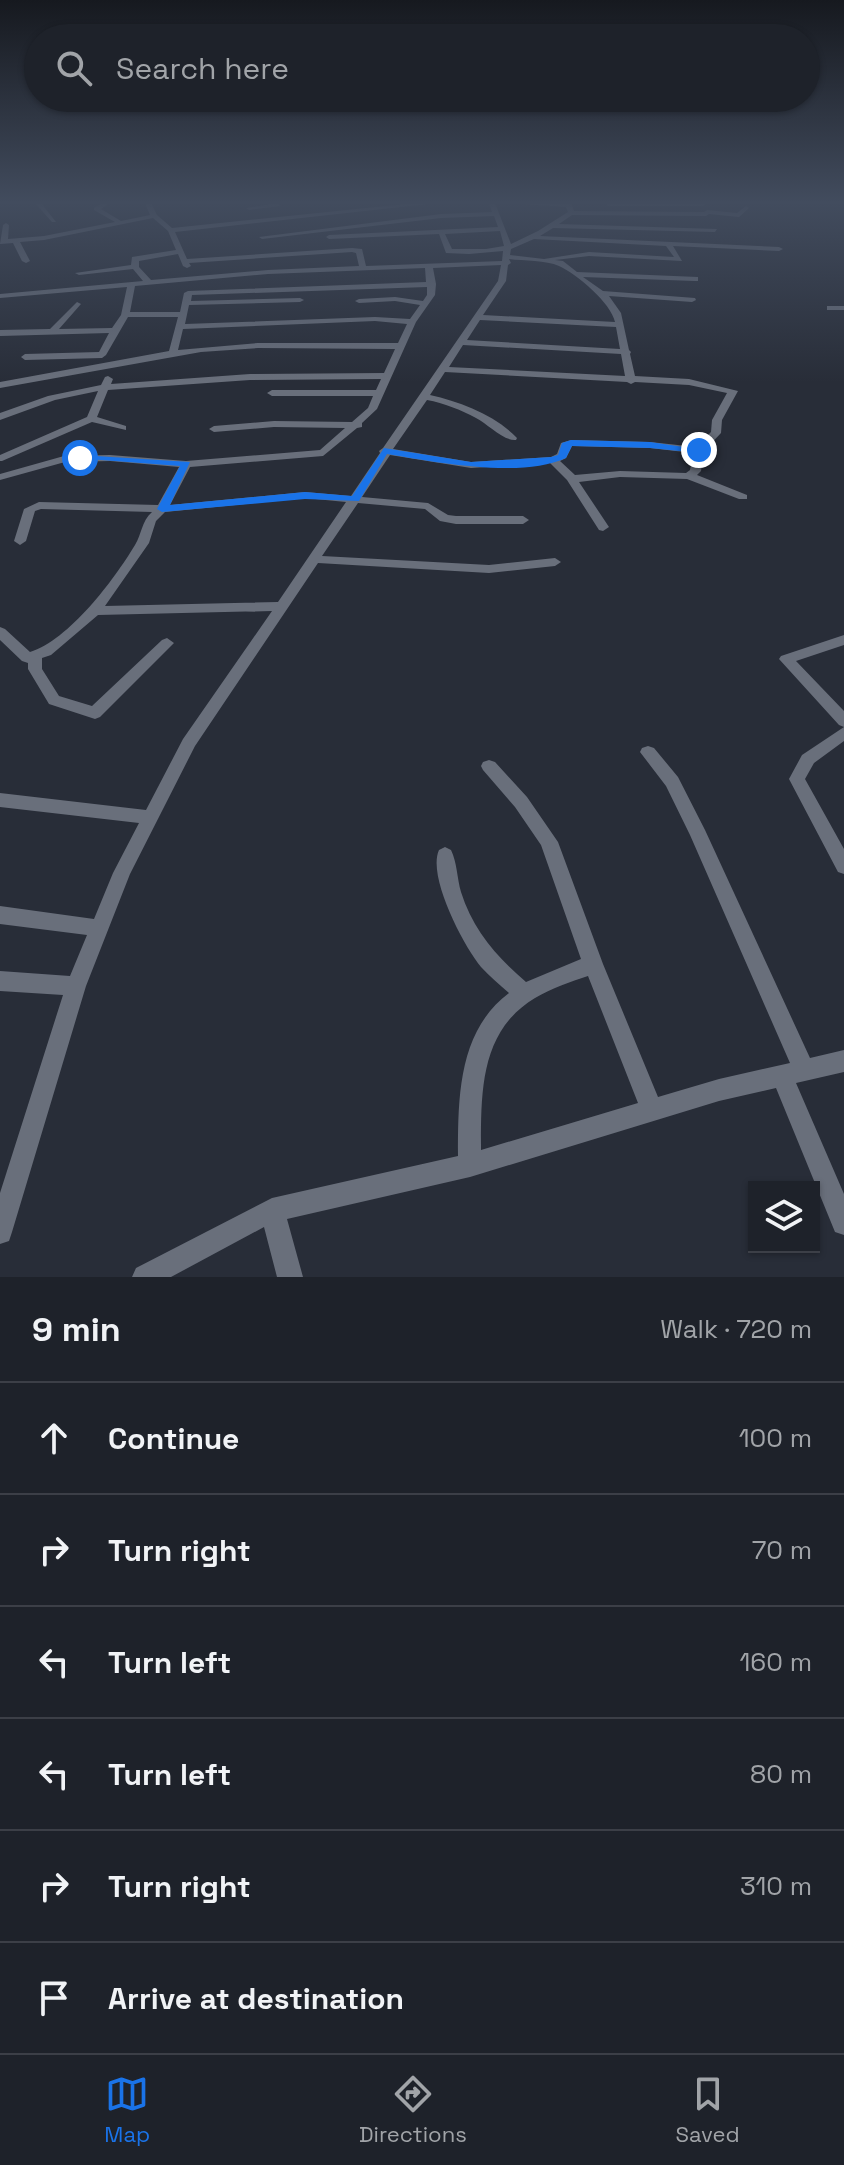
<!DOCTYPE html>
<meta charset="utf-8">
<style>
:root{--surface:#1e222a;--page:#262a32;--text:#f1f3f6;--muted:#a1a4a8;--line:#3c3f47;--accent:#1a73e8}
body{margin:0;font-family:"Space Grotesk",sans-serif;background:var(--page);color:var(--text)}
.controls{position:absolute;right:24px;bottom:24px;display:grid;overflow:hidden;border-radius:0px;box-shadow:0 2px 6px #0004}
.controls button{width:72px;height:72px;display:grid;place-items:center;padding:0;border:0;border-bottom:2px solid var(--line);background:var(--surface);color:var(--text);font:40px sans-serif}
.stop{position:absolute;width:24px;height:24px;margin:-18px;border:6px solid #1a73e8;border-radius:50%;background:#fff}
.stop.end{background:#1a73e8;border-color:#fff;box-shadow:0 2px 8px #0008}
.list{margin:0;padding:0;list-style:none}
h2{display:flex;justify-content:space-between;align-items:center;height:104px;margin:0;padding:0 32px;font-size:34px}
h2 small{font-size:26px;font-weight:400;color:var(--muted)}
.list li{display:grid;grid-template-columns:52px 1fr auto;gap:24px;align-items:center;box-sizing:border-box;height:112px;padding:0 32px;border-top:2px solid var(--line)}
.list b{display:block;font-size:30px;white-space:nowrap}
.list em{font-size:26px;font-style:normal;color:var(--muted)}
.icon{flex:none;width:44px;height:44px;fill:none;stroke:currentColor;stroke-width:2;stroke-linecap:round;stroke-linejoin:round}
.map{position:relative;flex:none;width:844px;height:1277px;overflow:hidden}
.search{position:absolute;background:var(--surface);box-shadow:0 2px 6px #0004;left:24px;right:24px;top:24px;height:88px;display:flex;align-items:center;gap:20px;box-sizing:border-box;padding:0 28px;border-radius:44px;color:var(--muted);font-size:30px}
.sheet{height:776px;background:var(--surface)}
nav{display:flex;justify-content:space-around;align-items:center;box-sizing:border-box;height:112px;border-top:2px solid var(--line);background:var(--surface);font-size:22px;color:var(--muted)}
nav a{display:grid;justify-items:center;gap:4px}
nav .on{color:var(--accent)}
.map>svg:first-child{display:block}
</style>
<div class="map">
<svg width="844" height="1277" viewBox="0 0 844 1277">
<rect width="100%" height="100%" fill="#282d38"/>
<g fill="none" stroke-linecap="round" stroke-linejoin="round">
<g fill="#696f7b" fill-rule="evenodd">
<polygon points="35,203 41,203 56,222 52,222"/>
<path d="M102,203H109L101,209L121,221L150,215L145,203H151L157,215L172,228L415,203H437L175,232L187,259L352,248L362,249L366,266L502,261L503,251L469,254L446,253L439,234L329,239L326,237L329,235L498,227L494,216L441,218L262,239L259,237L441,214L492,212L489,203H495L511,244L538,231L568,212L566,207L507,203H571L574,211L704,212L707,210L737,213L746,206L749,208L739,217L709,214L706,216L572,215L559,224L717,229L715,232L553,228L540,236L779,247L783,249L779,251L673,246L682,261L589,256L555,260L563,261L577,272L698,277V281H695L583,277L603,291L695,298L696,300L692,302L609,296L621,313L629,350L631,352L630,354L635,376L689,379L738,391L722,420L721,433L704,451L701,471L697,475L747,495V499H739L687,479L620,477L579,482L609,527L603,531L599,530L567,480L550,463L471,468L390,455L362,497L428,503L448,515L456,516H523L529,520L523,524H456L440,521L425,509L358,503L322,556L489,565L555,558L561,562L555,566L489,573L318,563L195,746L130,874L86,986L12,1232L9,1241L0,1244V1193L63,995L0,991V971L70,976L87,935L0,924V906L94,919L113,873L139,823L0,807V793L146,810L183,739L272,611L98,615L51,655L42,658V669L59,696L92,706L162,640L167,638L174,643L100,717L95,719L49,704L28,669V663L22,661L0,640V627L5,629L30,652C69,640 114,580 135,545C142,534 141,522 152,512L41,509L35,511L26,541L20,545L14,541L24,509L39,502L158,505L179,467L110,461L65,462L0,480V474L64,456L110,455L186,461L320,450L345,428L274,427L214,432L209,429L214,426L274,421L352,422L368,408L373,396H272L267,393L272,390H376L381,379L250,380L108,390L97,417L126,426V430L92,422L2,461H0V455L87,417L98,391L55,400L0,420V413L48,396L101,385L105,377L108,376L113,379L111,384L250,374L384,373L395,349L258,348L201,352L0,388V382L169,351L178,317H128L106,355L102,358L25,360L21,357L25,354L99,352L109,333L0,336V330L50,329L77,302L81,304L59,329L112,328L121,315L127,287L0,298V294L143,281L133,269L79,275L75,273L131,265L132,257L176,250L168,231L153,218L44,240L20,242L30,261L26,263L22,261L13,243L0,244L3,225L6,223L9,225L8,239L44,236L115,222L94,210V208ZM500,231L504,246L486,249H452L445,234ZM534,239L666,246L674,257L589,252L544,259L510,255L511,249ZM352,252L356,253L359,266L268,270L151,280L139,267V261L178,254L183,266L187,268L191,266L189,263ZM509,259C524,261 546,260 559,266C577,274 611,303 615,322L483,315L506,281L508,265L511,263ZM501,265L498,281L383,448L379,451L380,453L351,496L305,492L170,505L190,467L323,456L357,428L362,427V423L377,409L416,322L435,295L436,284L433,268ZM425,268L426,282L188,291L184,293L180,312H130L135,286L268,274ZM427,287V295L423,301L395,297L359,299L355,301L359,303L395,301L420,305L410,319L375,317L185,324L189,305L300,302L304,300L300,298L191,301L192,295ZM480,320L616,327L620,349L467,340ZM375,321L407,324L398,343H258L178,350L183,329ZM463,345L621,354L625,376L449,367ZM445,372L627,382L631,384L635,382L689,385L727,393L712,420L711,432L696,447L650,442L571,440L561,443L557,454L551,457L471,462L393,449L427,400C444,403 461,410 476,418C488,424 503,441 516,440L517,438C495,415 461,402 430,395ZM572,446L650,448L693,453L690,470L686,473L620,471L575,475L560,461L566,458ZM305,498L346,502L278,602L105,606L149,543L156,521L165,512Z"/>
<polygon points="278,203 280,206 249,210 246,208"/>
<polygon points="606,203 705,203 706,204 703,206 608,206"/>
<rect x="827" y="306" width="17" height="4"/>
<polygon points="844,635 844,645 796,661 844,711 844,727 839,725 779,659 781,656"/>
<polygon points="844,727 844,741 814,763 805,779 844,849 844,874 838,872 789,779 802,755"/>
<path d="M648,746L654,748L678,777L705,830L810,1058L844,1050V1072L796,1083L844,1194V1235L835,1232L776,1088L719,1101L470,1177L287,1219L303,1277H277L264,1227L171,1277H132L136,1268L272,1198L458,1156C458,1098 458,1031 509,993C499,984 489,976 481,967C463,945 427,876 439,850L445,847L451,850C457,862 457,878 461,892C473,930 496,956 526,982L581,959L541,845L515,807L483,770L481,766L483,762L489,760L495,762L527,797L558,842L603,964L658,1097L719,1079L790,1063L690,835L666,786L640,752L642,748ZM588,976L638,1103L481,1150C481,1092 480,1031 535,998C552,988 570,982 588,976Z"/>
</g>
</g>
<linearGradient id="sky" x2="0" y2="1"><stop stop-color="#16191f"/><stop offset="0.53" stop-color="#424c5e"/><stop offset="1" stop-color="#424c5e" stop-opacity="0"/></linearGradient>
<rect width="844" height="382" fill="url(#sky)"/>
<path fill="#1a73e8" d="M571,440L650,442L704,450L699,453L650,448L572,446L566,458C521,479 435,462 387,454L359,501L305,499L162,512L157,509L180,466L75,458L80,455L190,462L170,505L305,492L352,496L384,448L471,462L551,457L558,455L562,443Z"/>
</svg>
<div class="controls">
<button><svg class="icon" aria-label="layers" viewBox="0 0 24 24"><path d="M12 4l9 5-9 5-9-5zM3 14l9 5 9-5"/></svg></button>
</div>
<div class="stop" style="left:80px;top:458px"></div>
<div class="stop end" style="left:699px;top:450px"></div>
<div class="search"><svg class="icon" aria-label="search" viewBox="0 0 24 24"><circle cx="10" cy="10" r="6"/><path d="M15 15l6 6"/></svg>Search here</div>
</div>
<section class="sheet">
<h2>9 min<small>Walk · 720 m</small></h2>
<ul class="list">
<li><svg class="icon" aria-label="ahead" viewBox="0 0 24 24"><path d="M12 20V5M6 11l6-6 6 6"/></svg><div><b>Continue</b></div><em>100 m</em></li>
<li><svg class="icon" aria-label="right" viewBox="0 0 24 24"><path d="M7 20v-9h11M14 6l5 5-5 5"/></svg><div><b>Turn right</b></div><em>70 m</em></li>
<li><svg class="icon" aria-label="left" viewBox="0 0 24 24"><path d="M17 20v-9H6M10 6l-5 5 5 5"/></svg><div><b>Turn left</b></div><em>160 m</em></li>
<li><svg class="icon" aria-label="left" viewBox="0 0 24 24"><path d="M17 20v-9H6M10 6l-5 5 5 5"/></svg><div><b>Turn left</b></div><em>80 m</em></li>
<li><svg class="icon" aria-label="right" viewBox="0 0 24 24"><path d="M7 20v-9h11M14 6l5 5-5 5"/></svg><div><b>Turn right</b></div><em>310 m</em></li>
<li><svg class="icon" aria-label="arrive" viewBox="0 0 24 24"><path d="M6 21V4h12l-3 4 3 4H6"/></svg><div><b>Arrive at destination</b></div></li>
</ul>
</section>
<nav>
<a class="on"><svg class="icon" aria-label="map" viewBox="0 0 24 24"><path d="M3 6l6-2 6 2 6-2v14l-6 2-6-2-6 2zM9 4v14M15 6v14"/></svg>Map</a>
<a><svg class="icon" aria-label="directions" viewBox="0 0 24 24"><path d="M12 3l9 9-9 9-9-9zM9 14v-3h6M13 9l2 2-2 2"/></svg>Directions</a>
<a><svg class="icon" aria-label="saved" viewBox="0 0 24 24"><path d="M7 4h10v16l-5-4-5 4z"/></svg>Saved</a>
</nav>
